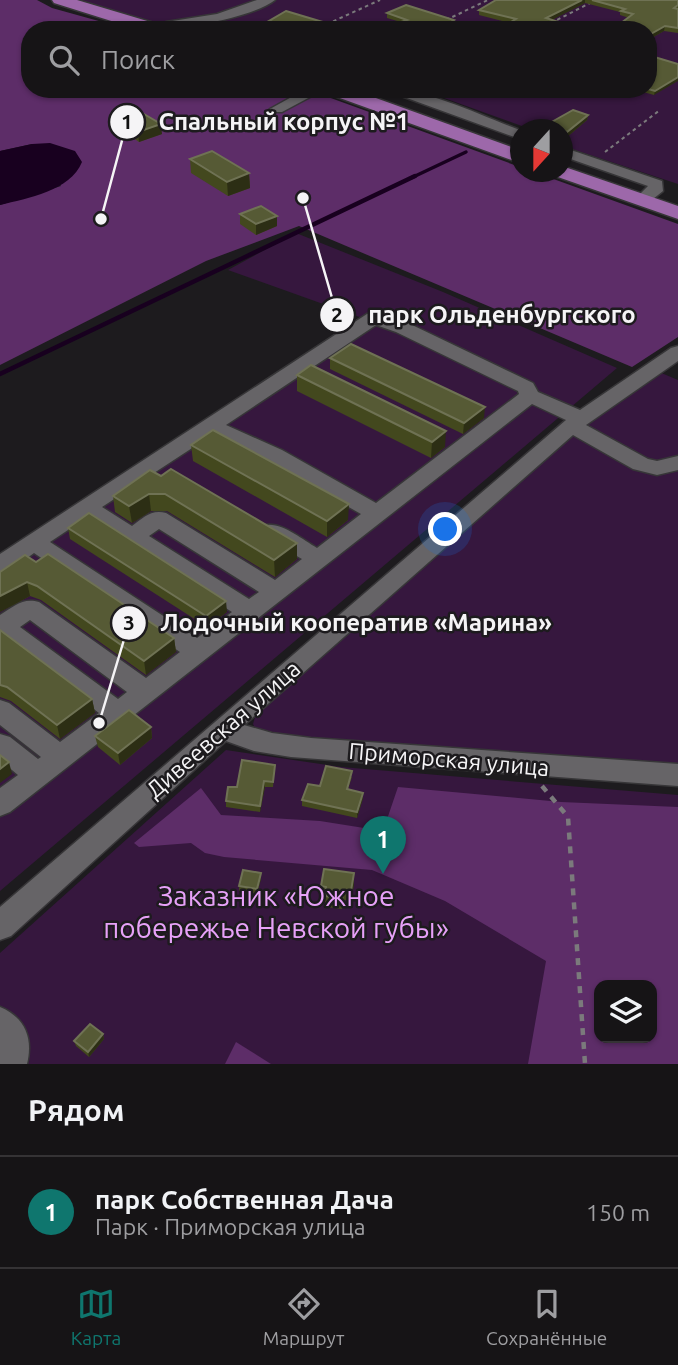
<!DOCTYPE html>
<html lang="ru">
<meta charset="utf-8">
<style>
:root{--surface:#161416;--page:#232123;--text:#f1f3f6;--muted:#9e9ea1;--line:#353335;--accent:#0f766e}
body{margin:0;font-family:Ubuntu,sans-serif;background:var(--page);color:var(--text)}
.controls{position:absolute;right:21px;bottom:21px;display:grid;overflow:hidden;border-radius:14px;box-shadow:0 2px 5px #0004}
.controls button{width:63px;height:63px;display:grid;place-items:center;padding:0;border:0;border-bottom:2px solid var(--line);background:var(--surface);color:var(--text);font:35px sans-serif}
.compass{position:absolute;left:510px;top:119px;width:63px;height:63px;border-radius:50%;background:var(--surface);box-shadow:0 2px 5px #0004;rotate:201deg}
.you{position:absolute;left:446px;top:530px;width:24px;height:24px;margin:-18px;border:5px solid #fff;border-radius:50%;background:#1a73e8;box-shadow:0 0 0 10px #1a73e833}
.badge{display:grid;place-items:center;width:46px;height:46px;border-radius:50%;background:var(--accent);color:#fff;font-size:23px;font-weight:700}
.pin{position:absolute;translate:-50% -58px;filter:drop-shadow(0 2px 4px #0008)}
.pin::after{content:'';position:absolute;top:37px;width:24px;height:21px;background:inherit;clip-path:polygon(0 0,100% 0,50% 100%)}
.list{margin:0;padding:0;list-style:none}
h2{display:flex;justify-content:space-between;align-items:center;height:91px;margin:0;padding:0 28px;font-size:30px}
h2 small{font-size:23px;font-weight:400;color:var(--muted)}
.list li{display:grid;grid-template-columns:46px 1fr auto;gap:21px;align-items:center;box-sizing:border-box;height:112px;padding:0 28px;border-top:2px solid var(--line)}
.list b{display:block;font-size:26px;white-space:nowrap}
.list p{margin:0;font-size:23px;white-space:nowrap;color:var(--muted)}
.list em{font-size:23px;font-style:normal;color:var(--muted)}
.icon{flex:none;width:38px;height:38px;fill:none;stroke:currentColor;stroke-width:2;stroke-linecap:round;stroke-linejoin:round}
.map{position:relative;flex:none;width:678px;height:1064px;overflow:hidden}
.search{position:absolute;background:var(--surface);box-shadow:0 2px 5px #0004;left:21px;right:21px;top:21px;height:77px;display:flex;align-items:center;gap:18px;box-sizing:border-box;padding:0 24px;border-radius:28px;color:var(--muted);font-size:26px}
.sheet{height:203px;background:var(--surface)}
nav{display:flex;justify-content:space-around;align-items:center;box-sizing:border-box;height:98px;border-top:2px solid var(--line);background:var(--surface);font-size:19px;color:var(--muted)}
nav a{display:grid;justify-items:center;gap:4px}
nav .on{color:var(--accent)}
.map>svg:first-child{display:block}
</style>
<div class="map">
<svg width="678" height="1064" viewBox="0 0 678 1064">
<rect width="100%" height="100%" fill="#1d1b1e"/>
<g fill="#36173e" fill-rule="evenodd">
<polygon points="73,0 263,0 224,15 161,27"/>
<polygon points="273,0 678,0 678,184 563,146 562,130 530,129 419,89 648,89 648,30 239,30 213,21"/>
<polygon points="296,233 443,292 617,368 0,891 0,553 6,555 365,319 228,270"/>
<polygon points="659,372 678,380 678,766 311,743 256,730 253,724 256,714 266,699 586,424"/>
<path d="M226,750L341,767L678,795V1064H0V953ZM599,985H652V1038H599Z"/>
</g>
<g fill="#5d2d68" fill-rule="evenodd">
<polygon points="0,0 37,0 52,8 131,30 30,30 30,89 306,89 520,167 520,172 534,172 678,224 678,337 632,367 299,226 206,261 0,365 0,205 61,186 32,144 0,151"/>
<path d="M398,787L561,802L678,807V1064H528L546,961L445,901L372,870L224,857L205,853L191,843L139,847L134,843L201,788L221,815L320,821L383,831ZM652,985V1038H599V985Z"/>
<polygon points="236,1042 271,1064 225,1064"/>
</g>
<path fill="#18001f" d="M50,143L75,151L82,162C70,191 28,198 0,205V151L32,144Z"/>
<g fill="none" stroke-linecap="round" stroke-linejoin="round">
<polyline stroke="#18001f" stroke-width="3.5" points="411,178 466,152"/>
<polyline stroke="#18001f" stroke-width="4.5" points="0,374 415,176"/>
<defs>
<g id="minor">
<path d="M257,0H275C254,17 180,30 153,30L166,22L217,14Z"/>
<polygon points="306,89 325,89 282,112 272,112 270,109"/>
<path d="M382,89C430,89 476,114 520,130V139Z"/>
<polygon points="562,147 662,181 663,191 648,203 636,203 634,200 648,186 562,156"/>
<path d="M374,312L410,324L533,383L538,392L580,410L671,348L678,346V361L586,425L648,459L657,461L678,456V470L657,475L633,469L573,435L244,725L272,733L311,738L678,764V786L291,757L254,751L226,741L11,936L0,940V907L566,420L532,404L10,812L0,816V788L18,775L0,760V734L10,737L38,759L41,757L0,725V700L9,703L60,742L99,713L0,638V615C13,607 23,597 39,602L146,678L180,652L34,553L8,572L0,574V554L367,314ZM376,325L396,332L518,391L519,394L376,503L282,450L226,425ZM212,435L266,460L361,514L317,548C301,539 280,520 262,526L259,531L262,536L302,559L275,580L166,513C151,509 143,518 132,526L102,507ZM86,518L232,612L197,638L50,542ZM159,529L259,592L249,599L149,536ZM30,620L127,692L118,699L20,627Z"/>
<path d="M0,1007C26,1018 33,1039 27,1064H0Z"/>
</g>
<g id="major">
<polygon points="52,0 77,0 164,26 166,30 140,30 54,3"/>
<polygon points="324,89 351,89 520,150 520,163 326,93"/>
<polygon points="562,166 678,206 678,219 555,176 552,172 562,172"/>
</g>
</defs>
<use href="#minor" stroke="#373638" stroke-width="3"/>
<use href="#major" stroke="#373638" stroke-width="3"/>
<g stroke="#7b7a7c" stroke-width="2" stroke-dasharray="3.5 3.5" stroke-linecap="butt">
<polyline points="446,20 488,0"/>
<polyline points="551,23 596,0"/>
<polyline points="314,30 380,0"/>
<polyline points="605,152 660,110"/>
</g>
<polyline stroke="#7b7a7c" stroke-width="4.5" stroke-dasharray="7 7" stroke-linecap="butt" points="542,786 568,817 585,1064"/>
<use href="#minor" fill="#666467" fill-rule="evenodd"/>
<use href="#major" fill="#9d68aa" fill-rule="evenodd"/>
</g>
<g fill="#43481e">
<polygon points="496,0 678,0 678,33 664,31 648,40 648,30 616,30 617,26 629,18 620,15 620,12 585,3 551,20 583,30 499,30 510,23 479,15 479,10"/>
<polygon points="387,13 454,20 454,25 446,30 409,30 407,29 407,26 404,25 404,23 387,18"/>
<polygon points="269,21 326,23 326,27 325,30 287,30 269,25"/>
<polygon points="648,58 678,64 654,95 636,90 648,89"/>
<polygon points="588,115 587,120 567,137 563,135 563,130 548,129 548,124"/>
<polygon points="114,117 162,134 139,142 116,126"/>
<polygon points="190,159 249,173 250,188 228,196 191,173"/>
<polygon points="240,214 277,226 256,235 240,224"/>
<polygon points="330,358 484,418 463,434 330,369"/>
<polygon points="297,375 445,447 431,458 297,391"/>
<polygon points="191,445 348,520 327,537 193,461"/>
<polygon points="161,476 297,543 297,559 275,577 167,511 151,511 132,523 115,512 113,496"/>
<polygon points="68,528 227,612 207,627 70,539"/>
<polygon points="36,562 174,638 176,652 146,675 41,600 30,596 0,612 0,572"/>
<polygon points="0,630 92,699 95,713 60,739 11,701 0,697"/>
<polygon points="151,727 152,738 120,765 98,747 95,736"/>
<polygon points="275,765 273,787 265,787 260,812 226,807 226,801 237,787"/>
<polygon points="352,777 348,789 363,798 357,818 302,806 302,800 320,786"/>
<polygon points="261,873 261,879 257,894 239,891 239,886"/>
<polygon points="354,873 354,884 351,901 344,900 342,909 325,907 325,898 321,897 321,886"/>
<polygon points="103,1034 104,1039 89,1057 76,1046 74,1041"/>
</g>
<g fill="#2c2e14">
<polygon points="582,0 585,0 585,3 546,23 546,18"/>
<polygon points="454,20 454,25 446,30 439,30"/>
<polygon points="665,26 664,31 648,40 649,35"/>
<polygon points="678,77 678,81 654,95 655,91"/>
<polygon points="588,115 587,120 567,137 567,132"/>
<polygon points="161,124 162,134 139,142 138,132"/>
<polygon points="249,173 250,188 228,196 227,182"/>
<polygon points="277,216 277,226 256,235 256,224"/>
<polygon points="485,407 484,418 463,434 464,423"/>
<polygon points="446,431 445,447 431,458 432,442"/>
<polygon points="149,494 151,511 132,523 129,506"/>
<polygon points="349,504 348,520 327,537 327,521"/>
<polygon points="297,543 297,559 275,577 274,560"/>
<polygon points="27,582 30,596 0,612 0,596"/>
<polygon points="226,601 227,612 207,627 206,616"/>
<polygon points="174,638 176,652 146,675 144,661"/>
<polygon points="92,699 95,713 60,739 57,725"/>
<polygon points="151,727 152,738 120,765 118,753"/>
<polygon points="9,762 12,774 0,783 0,769"/>
<polygon points="264,781 265,787 260,812 260,806"/>
<polygon points="363,793 363,798 357,818 357,812"/>
<polygon points="261,873 261,879 257,894 257,889"/>
<polygon points="354,873 354,884 351,901 351,891"/>
<polygon points="103,1034 104,1039 89,1057 88,1052"/>
</g>
<g fill="#565a35" stroke="#6f7254" stroke-width="2">
<polygon points="496,0 582,0 546,18 583,30 503,30 499,29 516,19 479,10"/>
<polygon points="592,0 678,0 678,5 674,8 678,9 678,28 665,26 649,35 648,30 631,30 617,26 633,14 621,11 625,9"/>
<polygon points="406,5 454,20 439,30 426,30 407,25 410,23 404,21 407,20 387,13"/>
<polygon points="286,11 326,23 324,30 304,30 269,21"/>
<polygon points="651,56 678,64 678,77 655,91 648,89 648,58"/>
<polygon points="137,110 161,124 138,132 114,117"/>
<polygon points="573,110 588,115 567,132 548,124"/>
<polygon points="212,151 249,173 227,182 190,159"/>
<polygon points="261,206 277,216 256,224 240,214"/>
<polygon points="351,344 485,407 464,423 330,358"/>
<polygon points="311,365 446,431 432,442 297,375"/>
<polygon points="213,430 349,504 327,521 191,445"/>
<polygon points="171,469 297,543 274,560 165,494 149,494 129,506 113,496 150,470 161,476"/>
<polygon points="89,513 226,601 206,616 68,528"/>
<polygon points="48,554 174,638 144,661 37,586 27,582 0,596 0,572 25,555 36,562"/>
<polygon points="0,630 92,699 57,725 7,687 0,685"/>
<polygon points="129,710 151,727 118,753 95,736"/>
<polygon points="0,755 9,762 0,769"/>
<polygon points="242,760 275,765 273,782 264,781 260,806 226,801 228,787 237,787"/>
<polygon points="326,766 352,771 347,789 363,793 357,812 302,800 308,784 320,786"/>
<polygon points="324,869 354,873 351,891 344,890 342,899 325,896 326,887 321,886"/>
<polygon points="243,870 261,873 257,889 239,886"/>
<polygon points="90,1024 103,1034 88,1052 74,1041"/>
</g>
<g text-anchor="middle" dominant-baseline="central" stroke-width="5" stroke-linejoin="round" paint-order="stroke">
<g font-size="23" fill="#f5f4f6" stroke="#1d1b1e">
<text transform="translate(223 729) rotate(-41)">Дивеевская улица</text>
<text transform="translate(449 759) rotate(5)">Приморская улица</text>
</g>
<g font-size="28" fill="#e7a1f8" stroke="#1d1b1e">
<text x="276" y="895">Заказник «Южное<tspan x="276" dy="32">побережье Невской губы»</tspan></text>
</g>
</g>
<path fill="none" stroke="#f5f4f6" stroke-width="2.5" d="M101 219L127 122M303 198L337 315M99 723L129 623"/>
<g fill="#f5f4f6" stroke="#1d1b1e" stroke-width="2.5">
<circle cx="101" cy="219" r="7"/>
<circle cx="303" cy="198" r="7"/>
<circle cx="99" cy="723" r="7"/>
<circle cx="127" cy="122" r="18"/>
<circle cx="337" cy="315" r="18"/>
<circle cx="129" cy="623" r="18"/>
</g>
<g font-size="21" text-anchor="middle" font-weight="bold" fill="#111">
<text x="127" y="129">1</text>
<text x="337" y="322">2</text>
<text x="129" y="630">3</text>
</g>
<g font-size="24" text-anchor="middle" font-weight="bold" fill="#f5f4f6" stroke="#1d1b1e" stroke-width="5" stroke-linejoin="round" paint-order="stroke">
<text x="284" y="130">Спальный корпус №1</text>
<text x="502" y="323">парк Ольденбургского</text>
<text x="356" y="631">Лодочный кооператив «Марина»</text>
</g>
</svg>
<div class="controls">
<button><svg class="icon" aria-label="layers" viewBox="0 0 24 24"><path d="M12 4l9 5-9 5-9-5zM3 14l9 5 9-5"/></svg></button>
</div>
<svg class="compass" viewBox="-18 -18 36 36"><path d="M0-13l5 13h-10z" fill="#e53935"/><path d="M0 13l5-13h-10z" fill="#9e9ea1"/></svg>
<div class="you"></div>
<div class="pin badge" style="left:383px;top:874px">1</div>
<div class="search"><svg class="icon" aria-label="search" viewBox="0 0 24 24"><circle cx="10" cy="10" r="6"/><path d="M15 15l6 6"/></svg>Поиск</div>
</div>
<section class="sheet">
<h2>Рядом<small></small></h2>
<ul class="list">
<li><span class="badge">1</span><div><b>парк Собственная Дача</b><p>Парк · Приморская улица</p></div><em>150 m</em></li>
</ul>
</section>
<nav>
<a class="on"><svg class="icon" aria-label="map" viewBox="0 0 24 24"><path d="M3 6l6-2 6 2 6-2v14l-6 2-6-2-6 2zM9 4v14M15 6v14"/></svg>Карта</a>
<a><svg class="icon" aria-label="directions" viewBox="0 0 24 24"><path d="M12 3l9 9-9 9-9-9zM9 14v-3h6M13 9l2 2-2 2"/></svg>Маршрут</a>
<a><svg class="icon" aria-label="saved" viewBox="0 0 24 24"><path d="M7 4h10v16l-5-4-5 4z"/></svg>Сохранённые</a>
</nav>
